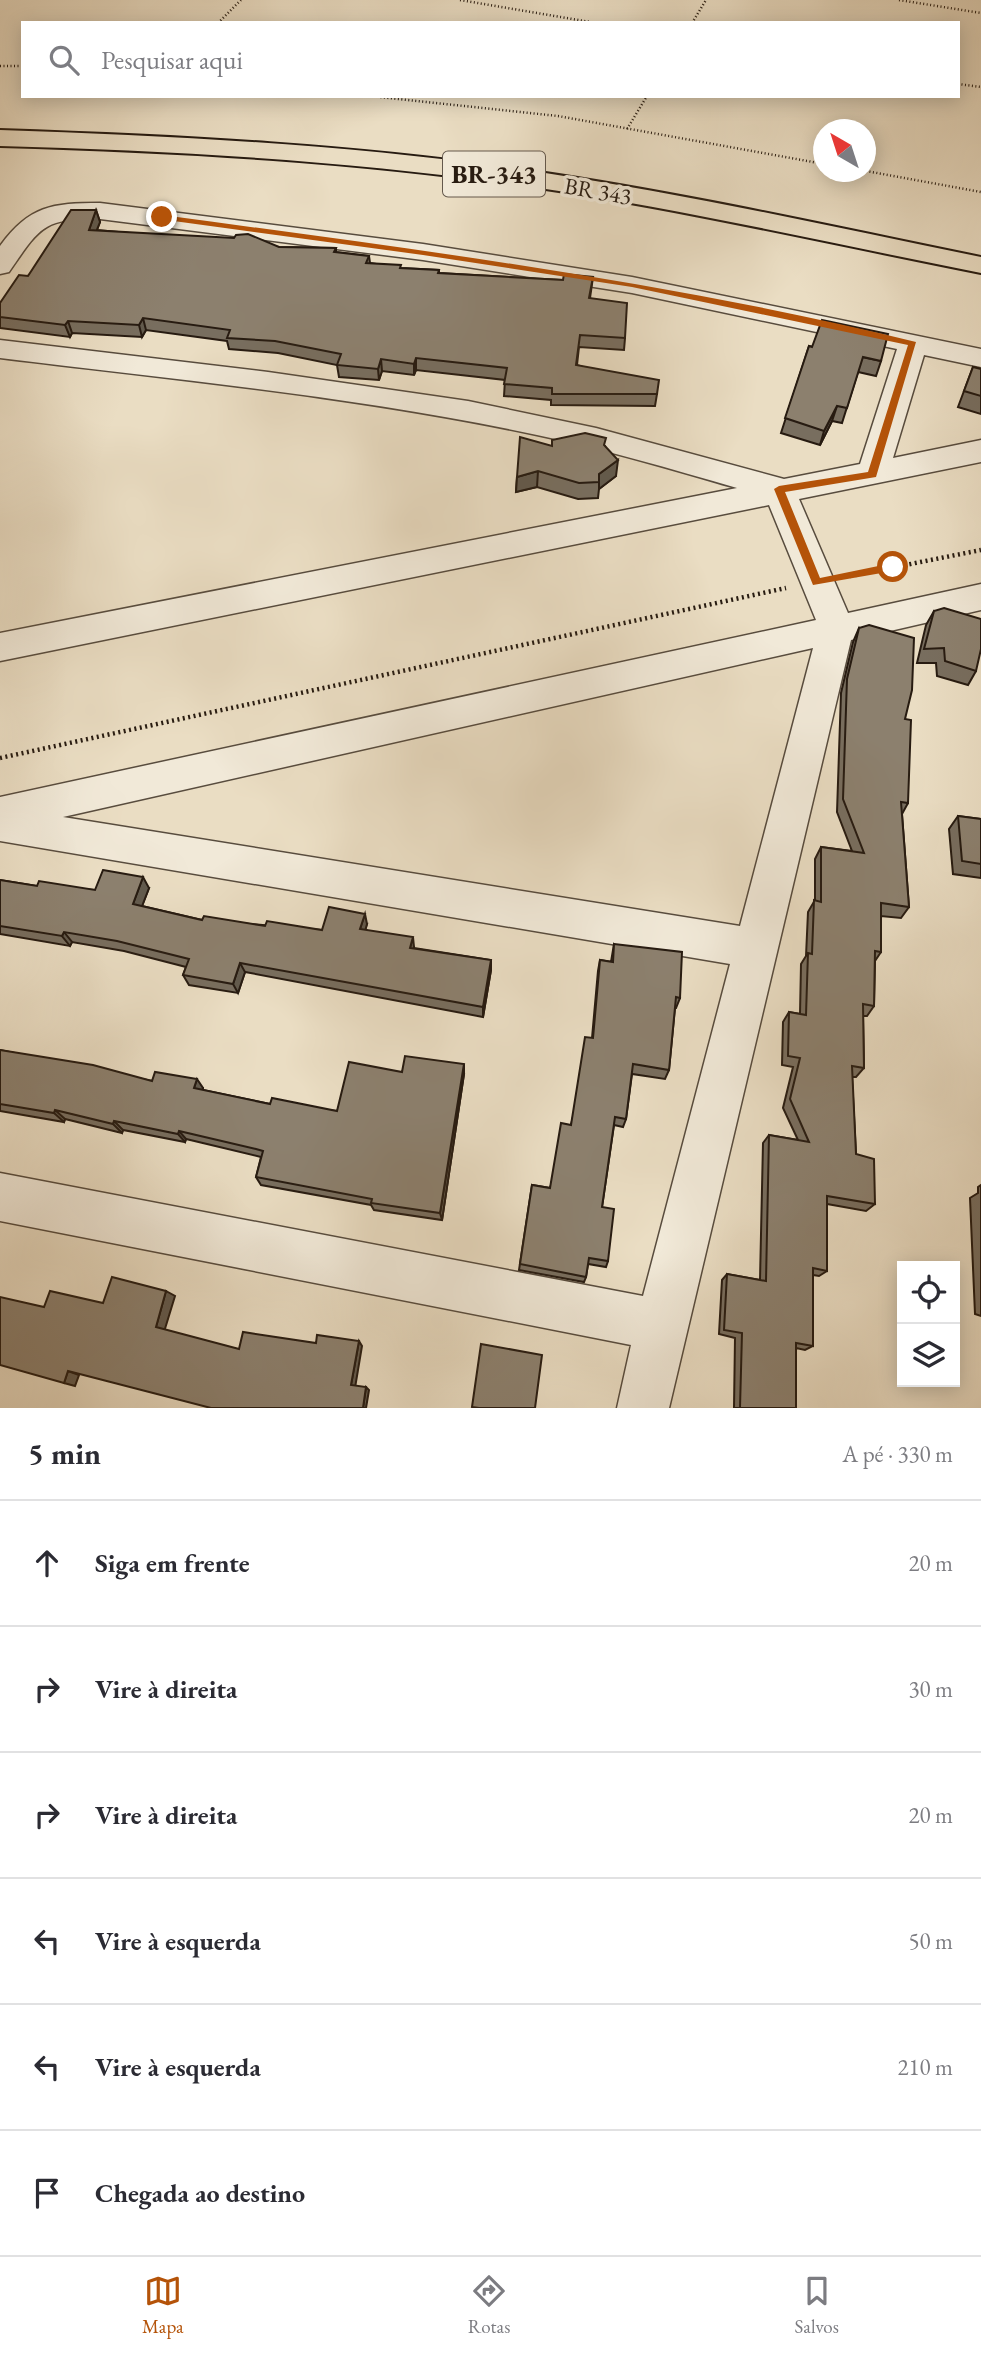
<!DOCTYPE html>
<html lang="pt">
<meta charset="utf-8">
<style>
:root{--surface:#fff;--page:#f2f2f3;--text:#2b2b33;--muted:#7c7c81;--line:#e1e1e2;--accent:#b45309}
body{margin:0;font-family:"EB Garamond",serif;background:var(--page);color:var(--text)}
.controls{position:absolute;right:21px;bottom:21px;display:grid;overflow:hidden;border-radius:0px;box-shadow:0 4px 18px #0003}
.controls button{width:63px;height:63px;display:grid;place-items:center;padding:0;border:0;border-bottom:2px solid var(--line);background:var(--surface);color:var(--text);font:35px sans-serif}
.compass{position:absolute;left:813px;top:119px;width:63px;height:63px;border-radius:50%;background:var(--surface);box-shadow:0 4px 18px #0003;rotate:321deg}
.stop{position:absolute;width:21px;height:21px;margin:-16px;border:5px solid #b45309;border-radius:50%;background:#fff}
.stop.end{background:#b45309;border-color:#fff;box-shadow:0 2px 7px #0008}
.list{margin:0;padding:0;list-style:none}
h2{display:flex;justify-content:space-between;align-items:center;height:91px;margin:0;padding:0 28px;font-size:30px}
h2 small{font-size:23px;font-weight:400;color:var(--muted)}
.list li{display:grid;grid-template-columns:46px 1fr auto;gap:21px;align-items:center;box-sizing:border-box;height:126px;padding:0 28px;border-top:2px solid var(--line)}
.list b{display:block;font-size:26px;white-space:nowrap}
.list em{font-size:23px;font-style:normal;color:var(--muted)}
.icon{flex:none;width:38px;height:38px;fill:none;stroke:currentColor;stroke-width:2;stroke-linecap:round;stroke-linejoin:round}
.map{position:relative;flex:none;width:981px;height:1408px;overflow:hidden}
.search{position:absolute;background:var(--surface);box-shadow:0 4px 18px #0003;left:21px;right:21px;top:21px;height:77px;display:flex;align-items:center;gap:18px;box-sizing:border-box;padding:0 24px;border-radius:0px;color:var(--muted);font-size:26px}
.sheet{height:847px;background:var(--surface)}
nav{display:flex;justify-content:space-around;align-items:center;box-sizing:border-box;height:98px;border-top:2px solid var(--line);background:var(--surface);font-size:19px;color:var(--muted)}
nav a{display:grid;justify-items:center;gap:4px}
nav .on{color:var(--accent)}
.map>svg:first-child{display:block}
</style>
<div class="map">
<svg width="981" height="1408" viewBox="0 0 981 1408">
<rect width="100%" height="100%" fill="#eaddc3"/>
<filter id="stains"><feTurbulence type="fractalNoise" baseFrequency=".00286" numOctaves="4"/><feColorMatrix values="0 0 0 0 .2 0 0 0 0 .09 0 0 0 0 .02 0 0 0 .5 -.17"/></filter>
<radialGradient id="worn" r=".72"><stop offset=".6" stop-color="#630" stop-opacity="0"/><stop offset="1" stop-color="#630" stop-opacity=".3"/></radialGradient>
<g fill="none" stroke-linecap="round" stroke-linejoin="round">
<defs>
<path id="minor" d="M100,203L423,244L632,277L981,349V367L924,355L893,458L981,440V462L799,499L848,613L981,584V610L851,640L669,1408H617L631,1345L0,1221V1173L643,1296L730,964L0,841V797L816,620L769,505L0,661V633L737,488C671,469 604,449 537,435C360,397 179,380 0,358V340L268,372L468,401L596,428L784,479L860,464L897,349L632,293L423,260L100,219C43,218 40,227 9,272L0,274V246C29,206 52,203 100,203ZM813,648L740,926L63,817Z"/>
<path id="primary" d="M0,130C180,136 360,145 539,172C687,194 834,227 981,257V273C834,244 687,210 539,188C360,161 180,151 0,146Z"/>
</defs>
<use href="#minor" stroke="#584c3e" stroke-width="3"/>
<use href="#primary" stroke="#271b11" stroke-width="4"/>
<g stroke="#271b11" stroke-width="2.5" stroke-dasharray="1 2.5" stroke-linecap="butt">
<polyline points="460,0 596,23"/>
<polyline points="899,0 981,13"/>
<polyline points="218,23 241,0"/>
<polyline points="692,23 706,0"/>
<polyline points="0,66 23,66"/>
<polyline points="958,84 981,87"/>
<polyline points="370,96 558,116 824,164"/>
<polyline points="627,129 647,96"/>
<polyline points="866,171 981,192"/>
</g>
<g stroke="#271b11" stroke-width="4.5" stroke-dasharray="2 3.5" stroke-linecap="butt">
<polyline points="850,576 981,550"/>
<polyline points="0,758 786,588"/>
</g>
<use href="#minor" fill="#f1e9d8" fill-rule="evenodd"/>
<use href="#primary" fill="#eaddc3" fill-rule="evenodd"/>
</g>
<g fill="#786e5f" stroke="#271b11" stroke-width="2">
<polygon points="96,210 100,222 97,230 279,247 336,248 336,252 369,256 370,263 401,268 439,270 439,273 563,280 593,277 590,298 625,338 624,350 579,347 577,365 657,394 655,406 551,405 551,400 504,396 505,380 416,370 414,375 382,371 379,380 339,377 337,365 278,353 229,349 227,341 146,330 142,337 72,333 70,337 0,328 0,303"/>
<polygon points="809,346 881,361 876,376 858,372 842,423 832,421 820,445 781,433"/>
<polygon points="973,367 981,369 981,414 958,407"/>
<polygon points="552,446 605,446 616,476 599,489 598,498 578,499 537,487 516,492 517,477"/>
<polygon points="934,611 976,671 968,685 937,676 936,663 917,663 926,625"/>
<polygon points="859,628 905,719 908,803 902,814 909,907 901,918 881,916 881,952 875,961 874,1006 867,1016 863,1016 864,1068 856,1077 852,1077 856,1154 875,1204 866,1211 827,1204 827,1271 819,1276 813,1275 813,1346 805,1350 796,1348 796,1408 734,1408 735,1338 719,1334 722,1280 727,1274 760,1280 763,1143 769,1135 798,1140 783,1108 793,1067 782,1065 783,1022 789,1012 800,1014 801,964 806,956 808,912 815,900 815,859 821,847 852,851 837,812 841,693 853,642"/>
<polygon points="958,816 981,819 981,878 953,874 949,829"/>
<polygon points="0,880 37,886 95,890 149,888 142,906 202,920 322,930 367,924 365,930 414,947 414,948 491,960 491,970 483,1017 245,972 238,993 189,985 183,975 186,967 124,951 72,942 70,946 0,934"/>
<polygon points="614,944 680,998 676,1008 675,1008 669,1070 665,1079 632,1074 626,1119 623,1127 614,1125 602,1207 608,1261 606,1267 588,1264 586,1277 584,1282 519,1270 532,1185 550,1188 571,1125 592,1038 598,971 600,960 611,962"/>
<polygon points="0,1050 152,1081 203,1088 203,1090 270,1104 337,1111 402,1072 464,1074 442,1220 374,1210 371,1205 261,1185 256,1177 261,1157 186,1139 185,1142 123,1130 122,1133 65,1119 64,1122 0,1111"/>
<polygon points="981,1185 981,1316 975,1314 970,1198 978,1193 978,1187"/>
</g>
<g fill="#625a4d" stroke="#271b11" stroke-width="2">
<polygon points="96,210 100,222 92,242 89,230"/>
<polygon points="143,318 146,330 142,337 139,325"/>
<polygon points="68,321 72,333 70,337 65,325"/>
<polygon points="416,358 416,370 414,375 414,364"/>
<polygon points="381,359 382,371 379,380 378,369"/>
<polygon points="837,406 832,421 820,445 824,431"/>
<polygon points="618,460 616,476 599,489 599,474"/>
<polygon points="538,471 537,487 516,492 517,477"/>
<polygon points="143,877 149,888 139,914 133,904"/>
<polygon points="365,914 367,924 363,939 360,929"/>
<polygon points="64,932 72,942 70,946 62,936"/>
<polygon points="413,937 414,947 412,958 410,948"/>
<polygon points="491,960 491,970 483,1017 483,1007"/>
<polygon points="240,963 245,972 238,993 233,984"/>
<polygon points="464,1064 464,1074 442,1220 440,1213"/>
<polygon points="197,1079 203,1088 200,1097 194,1088"/>
<polygon points="55,1110 65,1119 64,1122 54,1113"/>
<polygon points="114,1121 123,1130 122,1133 113,1124"/>
<polygon points="179,1131 186,1139 185,1142 178,1134"/>
<polygon points="166,1291 175,1296 164,1332 156,1327"/>
<polygon points="359,1341 362,1346 355,1388 351,1385"/>
<polygon points="68,1371 79,1375 75,1386 64,1383"/>
<polygon points="366,1387 369,1390 366,1408 363,1408"/>
</g>
<g fill="#8c806e" stroke="#271b11" stroke-width="2">
<polygon points="71,210 96,210 89,230 234,238 236,235 248,234 279,247 336,248 334,252 369,256 366,263 401,265 400,268 439,270 438,273 563,280 564,274 593,277 589,298 627,303 625,338 580,335 576,365 659,380 657,394 552,394 552,388 504,384 507,368 416,358 414,364 381,359 378,369 337,365 341,354 275,341 227,338 230,330 143,318 139,325 68,321 65,325 0,317 0,303 19,275 28,276"/>
<polygon points="822,320 888,334 881,361 863,357 847,408 837,406 824,431 785,418 809,346 812,347"/>
<polygon points="973,367 981,369 981,396 964,391"/>
<polygon points="585,433 606,438 604,445 618,460 599,474 599,482 579,483 538,471 517,477 520,437 552,446 552,440"/>
<polygon points="944,608 981,619 981,649 976,671 945,661 944,648 924,649 934,611"/>
<polygon points="869,625 914,638 912,690 905,719 911,720 908,803 901,802 909,907 881,903 881,952 875,951 874,1006 863,1004 864,1068 852,1066 856,1154 874,1159 875,1204 827,1196 827,1271 813,1268 813,1346 796,1343 796,1408 740,1408 742,1333 724,1330 727,1274 766,1281 769,1135 809,1142 790,1099 800,1058 788,1056 789,1012 806,1015 808,953 812,954 814,900 821,902 821,847 864,853 843,799 847,679 859,628"/>
<polygon points="958,816 981,819 981,864 962,861"/>
<polygon points="103,870 143,877 133,904 202,920 204,916 265,926 267,921 322,930 329,907 365,914 360,929 413,937 410,948 491,960 483,1007 240,963 233,984 183,975 189,959 117,941 64,932 62,936 0,926 0,880 37,886 39,881 95,890"/>
<polygon points="614,944 682,952 680,998 676,997 669,1070 633,1064 626,1119 615,1117 602,1207 614,1209 608,1261 589,1258 586,1277 520,1264 532,1185 550,1188 561,1123 571,1125 585,1037 593,1038 600,960 613,962"/>
<polygon points="0,1050 93,1065 152,1081 155,1072 197,1079 194,1088 270,1104 272,1098 337,1111 349,1062 402,1072 405,1056 464,1064 440,1213 371,1203 372,1199 256,1177 263,1151 256,1149 179,1131 178,1134 114,1121 113,1124 55,1110 54,1113 0,1104"/>
<polygon points="112,1277 166,1291 156,1327 239,1349 243,1332 316,1343 317,1335 359,1341 351,1385 366,1387 363,1408 211,1408 68,1371 64,1383 0,1365 0,1297 44,1307 50,1291 103,1303"/>
<polygon points="481,1344 542,1355 535,1408 479,1408 472,1407"/>
</g>
<path fill="#b45309" d="M162,215C414,249 668,281 916,342L876,477L785,492L820,578L893,563L898,567L893,571L813,585L774,489L779,486L868,472L908,345L632,287L423,255L159,219Z"/>
<g text-anchor="middle" dominant-baseline="central" stroke-width="7" stroke-linejoin="round" paint-order="stroke">
<g font-size="23" fill="#271b11" stroke="#f1e9d8">
<text transform="translate(598 191) rotate(10)">BR 343</text>
</g>
<rect fill="#f1e9d8" stroke="#64594d" stroke-width="2" x="443" y="151.5" width="102" height="45" rx="5"/>
<g font-size="26" font-weight="bold" fill="#271b11">
<text x="494" y="174">BR-343</text>
</g>
</g>
<rect width="100%" height="100%" filter="url(#stains)"/>
<rect width="100%" height="100%" fill="url(#worn)"/>
</svg>
<div class="controls">
<button><svg class="icon" aria-label="locate" viewBox="0 0 24 24"><circle cx="12" cy="12" r="6"/><path d="M12 2v4M12 18v4M2 12h4M18 12h4"/></svg></button>
<button><svg class="icon" aria-label="layers" viewBox="0 0 24 24"><path d="M12 4l9 5-9 5-9-5zM3 14l9 5 9-5"/></svg></button>
</div>
<svg class="compass" viewBox="-18 -18 36 36"><path d="M0-13l5 13h-10z" fill="#e53935"/><path d="M0 13l5-13h-10z" fill="#7c7c81"/></svg>
<div class="stop" style="left:893px;top:567px"></div>
<div class="stop end" style="left:162px;top:217px"></div>
<div class="search"><svg class="icon" aria-label="search" viewBox="0 0 24 24"><circle cx="10" cy="10" r="6"/><path d="M15 15l6 6"/></svg>Pesquisar aqui</div>
</div>
<section class="sheet">
<h2>5 min<small>A pé · 330 m</small></h2>
<ul class="list">
<li><svg class="icon" aria-label="ahead" viewBox="0 0 24 24"><path d="M12 20V5M6 11l6-6 6 6"/></svg><div><b>Siga em frente</b></div><em>20 m</em></li>
<li><svg class="icon" aria-label="right" viewBox="0 0 24 24"><path d="M7 20v-9h11M14 6l5 5-5 5"/></svg><div><b>Vire à direita</b></div><em>30 m</em></li>
<li><svg class="icon" aria-label="right" viewBox="0 0 24 24"><path d="M7 20v-9h11M14 6l5 5-5 5"/></svg><div><b>Vire à direita</b></div><em>20 m</em></li>
<li><svg class="icon" aria-label="left" viewBox="0 0 24 24"><path d="M17 20v-9H6M10 6l-5 5 5 5"/></svg><div><b>Vire à esquerda</b></div><em>50 m</em></li>
<li><svg class="icon" aria-label="left" viewBox="0 0 24 24"><path d="M17 20v-9H6M10 6l-5 5 5 5"/></svg><div><b>Vire à esquerda</b></div><em>210 m</em></li>
<li><svg class="icon" aria-label="arrive" viewBox="0 0 24 24"><path d="M6 21V4h12l-3 4 3 4H6"/></svg><div><b>Chegada ao destino</b></div></li>
</ul>
</section>
<nav>
<a class="on"><svg class="icon" aria-label="map" viewBox="0 0 24 24"><path d="M3 6l6-2 6 2 6-2v14l-6 2-6-2-6 2zM9 4v14M15 6v14"/></svg>Mapa</a>
<a><svg class="icon" aria-label="directions" viewBox="0 0 24 24"><path d="M12 3l9 9-9 9-9-9zM9 14v-3h6M13 9l2 2-2 2"/></svg>Rotas</a>
<a><svg class="icon" aria-label="saved" viewBox="0 0 24 24"><path d="M7 4h10v16l-5-4-5 4z"/></svg>Salvos</a>
</nav>
